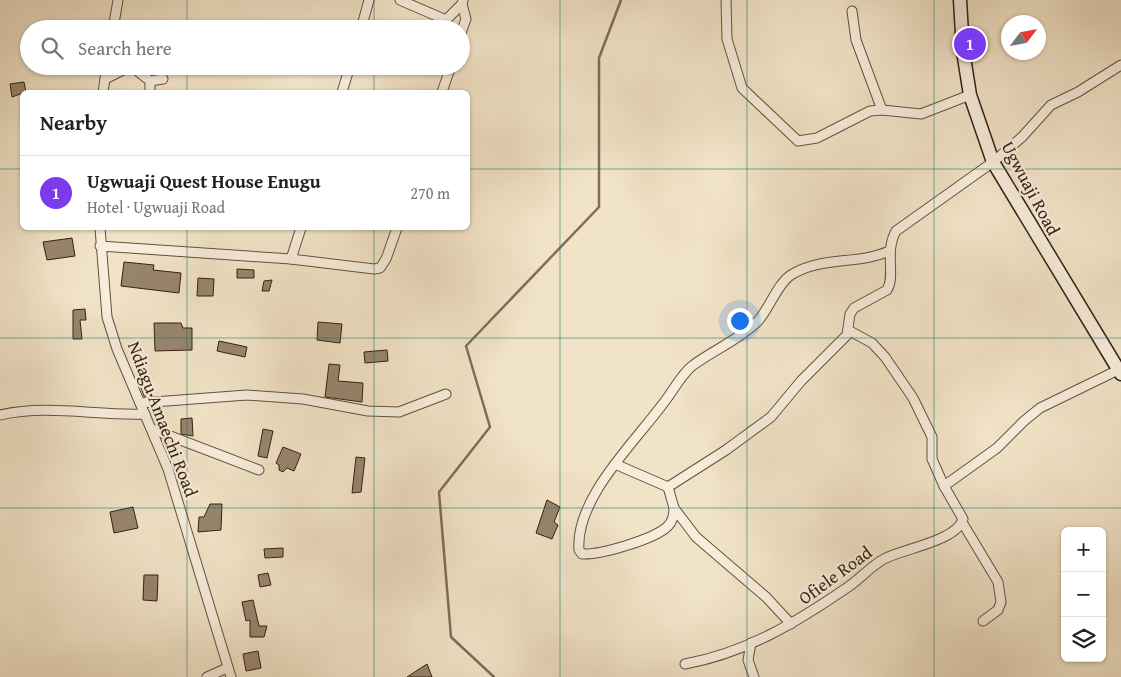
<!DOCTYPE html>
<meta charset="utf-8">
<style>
:root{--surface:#fff;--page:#f2f2f2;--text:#222;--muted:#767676;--line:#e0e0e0;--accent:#7c3aed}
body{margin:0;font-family:"Gentium Book Plus",serif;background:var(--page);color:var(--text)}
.controls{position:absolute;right:15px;bottom:15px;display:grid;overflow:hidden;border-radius:8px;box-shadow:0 1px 4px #0004}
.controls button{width:45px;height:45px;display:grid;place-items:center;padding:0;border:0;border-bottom:1px solid var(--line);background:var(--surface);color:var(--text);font:25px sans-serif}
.compass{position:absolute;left:1001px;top:15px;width:45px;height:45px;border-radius:50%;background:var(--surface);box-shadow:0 1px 4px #0004;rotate:58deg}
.you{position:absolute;left:739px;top:320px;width:18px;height:18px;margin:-12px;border:4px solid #fff;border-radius:50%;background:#1a73e8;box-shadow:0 0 0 8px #1a73e833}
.badge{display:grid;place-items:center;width:32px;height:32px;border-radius:50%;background:var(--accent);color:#fff;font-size:16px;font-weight:700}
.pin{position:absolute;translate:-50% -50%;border:2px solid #fff;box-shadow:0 1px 5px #0006}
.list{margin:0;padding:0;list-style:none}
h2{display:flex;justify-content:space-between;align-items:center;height:65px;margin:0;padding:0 20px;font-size:21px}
h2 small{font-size:16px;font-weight:400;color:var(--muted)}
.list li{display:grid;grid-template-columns:32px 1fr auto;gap:15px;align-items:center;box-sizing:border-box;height:75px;padding:0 20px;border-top:1px solid var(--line)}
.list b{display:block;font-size:19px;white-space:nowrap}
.list p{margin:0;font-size:16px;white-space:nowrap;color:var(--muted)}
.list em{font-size:16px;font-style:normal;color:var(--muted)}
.icon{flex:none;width:28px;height:28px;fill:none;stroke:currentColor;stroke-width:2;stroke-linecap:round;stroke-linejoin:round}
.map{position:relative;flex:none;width:1121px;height:677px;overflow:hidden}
.search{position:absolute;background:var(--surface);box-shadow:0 1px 4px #0004;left:20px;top:20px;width:450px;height:55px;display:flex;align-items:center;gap:12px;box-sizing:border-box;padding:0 18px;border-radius:28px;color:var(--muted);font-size:19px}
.panel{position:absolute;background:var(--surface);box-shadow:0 1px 4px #0004;left:20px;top:90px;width:450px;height:140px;border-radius:8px}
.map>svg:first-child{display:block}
</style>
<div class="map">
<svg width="1121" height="677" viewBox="0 0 1121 677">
<rect width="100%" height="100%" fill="#f1e3c7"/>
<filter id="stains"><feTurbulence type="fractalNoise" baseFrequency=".004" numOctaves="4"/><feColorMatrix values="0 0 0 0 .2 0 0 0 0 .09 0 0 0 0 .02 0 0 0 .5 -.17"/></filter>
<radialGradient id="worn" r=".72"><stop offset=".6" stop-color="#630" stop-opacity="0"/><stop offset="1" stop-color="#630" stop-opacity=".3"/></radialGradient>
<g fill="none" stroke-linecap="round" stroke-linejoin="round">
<polyline stroke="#816c59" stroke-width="2.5" points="494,677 451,637 439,492 490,427 466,346 599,207 599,58 621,0"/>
</g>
<g fill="#98856f" stroke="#371f10">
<polygon points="24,82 26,92 12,97 10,84"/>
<polygon points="72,238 75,256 47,260 43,242"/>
<polygon points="124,262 154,265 153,270 181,273 179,293 121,286"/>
<polygon points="237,269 254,270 254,278 237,278"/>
<polygon points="198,278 214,279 213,296 197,296"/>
<polygon points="272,280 269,291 262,291 264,281"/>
<polygon points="85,309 86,320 80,320 82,339 73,339 73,310"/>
<polygon points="318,322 342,324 340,343 317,340"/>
<polygon points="154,323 181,323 183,328 192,328 192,350 155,351"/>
<polygon points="219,341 247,347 245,357 217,351"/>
<polygon points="387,350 388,361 365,363 364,352"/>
<polygon points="329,364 340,365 338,381 363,383 362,402 325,397"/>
<polygon points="146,379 152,396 144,396 139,382"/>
<polygon points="192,418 193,436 181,434 181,419"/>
<polygon points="263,429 273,431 267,458 258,456"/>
<polygon points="283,447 301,454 294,471 287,468 283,472 279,470 279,465 276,463"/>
<polygon points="356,457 365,458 361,492 352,493"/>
<polygon points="547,500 560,507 554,522 558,525 552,539 536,533"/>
<polygon points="210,504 222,504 221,530 198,532 199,517 204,517"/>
<polygon points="133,507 138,528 114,533 110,512"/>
<polygon points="283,548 283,557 265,558 264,549"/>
<polygon points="268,573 271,585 260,587 258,575"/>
<polygon points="144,575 158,575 157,601 143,600"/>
<polygon points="253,600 259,626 267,626 264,637 250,637 250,620 246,621 242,602"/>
<polygon points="258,651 261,668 246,671 243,654"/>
<polygon points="427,664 432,677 407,677"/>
</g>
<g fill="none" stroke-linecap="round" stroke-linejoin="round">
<defs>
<g id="minor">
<polyline points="400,0 446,20 462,4"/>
<polyline points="726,0 727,39 742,88 798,141 817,138 870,111 882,110 921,114 970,95"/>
<polyline points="852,11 856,40 882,110"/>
<polyline points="113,29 118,0"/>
<polyline points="361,29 369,0"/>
<polyline points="461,33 466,19 462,4 463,0"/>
<polyline points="131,66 150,81 150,92"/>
<polyline points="105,79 131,66"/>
<polyline points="150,81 163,79"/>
<polyline points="103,92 107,66"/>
<polyline points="342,92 350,66"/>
<polyline points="442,92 451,66"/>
<polyline points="100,228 107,317 117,349 168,469 231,677"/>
<polyline points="100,246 291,259 374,269 380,268 386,259 397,228"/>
<polyline points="291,259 301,228"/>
<polyline points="848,330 872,343 885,357 913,398 932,437 932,459 944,486"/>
<polyline points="140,403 247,395 303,399 368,411 399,412 446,394"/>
<path d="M0,415C48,404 96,416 145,414"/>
<polyline points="152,429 259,470"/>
<polyline points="615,464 668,487"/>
<path d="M668,487L726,450L771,417L801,381L847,335L850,314L854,308L887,290C896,275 884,252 896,231L993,162L1022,137L1051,105L1078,92L1121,65"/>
<polyline points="668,487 674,508 696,537 766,597 791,624"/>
<path d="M674,508C674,515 673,521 668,526C655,539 601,555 582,554L579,550C575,499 634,443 662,405C672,393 680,376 692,366C713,350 739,340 758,321C769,309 778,283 791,275C821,256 858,265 889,251"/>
<polyline points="962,522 998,582 1001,602 998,610 983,621"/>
<polyline points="751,643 748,660 754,677"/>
<path d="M685,664C746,653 797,622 848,587C860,579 871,566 884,559C902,549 957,541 963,519L944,486L997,448L1024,421L1040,408L1118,370"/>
<polyline points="207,677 227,668"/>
</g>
<polyline id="secondary" points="960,0 963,51 970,95 993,162 1121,374"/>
</defs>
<use href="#minor" stroke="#66503e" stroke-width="11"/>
<use href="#secondary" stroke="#371f10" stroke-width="15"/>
<use href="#minor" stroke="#f6eddb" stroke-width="9"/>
<use href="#secondary" stroke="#f6eddb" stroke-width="12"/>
</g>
<path fill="none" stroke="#0f766e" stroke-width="1" stroke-opacity="0.55" d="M187,0V29M374,0V29M560,0V677M747,0V677M934,0V677M187,66V92M374,66V92M0,169H22M468,169H1121M187,228V677M374,228V677M0,338H1121M0,508H1121"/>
<g text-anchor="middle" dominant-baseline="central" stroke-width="4.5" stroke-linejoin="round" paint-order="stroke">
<g font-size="18" fill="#371f10" stroke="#f6eddb">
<text transform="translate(1031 188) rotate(62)">Ugwuaji Road</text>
<text transform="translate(163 419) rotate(69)">Ndiagu Amaechi Road</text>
<text transform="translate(835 575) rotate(-36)">Ofiele Road</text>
</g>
</g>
<rect width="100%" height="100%" filter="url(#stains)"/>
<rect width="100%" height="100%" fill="url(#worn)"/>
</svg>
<div class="controls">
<button>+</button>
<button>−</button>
<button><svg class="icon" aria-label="layers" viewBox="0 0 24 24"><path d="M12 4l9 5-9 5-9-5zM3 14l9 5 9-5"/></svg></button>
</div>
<svg class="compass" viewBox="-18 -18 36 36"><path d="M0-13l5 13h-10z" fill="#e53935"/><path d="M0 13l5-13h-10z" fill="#767676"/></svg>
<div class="you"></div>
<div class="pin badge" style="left:970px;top:44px">1</div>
<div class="search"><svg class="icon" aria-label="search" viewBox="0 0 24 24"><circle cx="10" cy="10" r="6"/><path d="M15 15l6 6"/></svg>Search here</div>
<section class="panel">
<h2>Nearby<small></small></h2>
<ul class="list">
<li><span class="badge">1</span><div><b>Ugwuaji Quest House Enugu</b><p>Hotel · Ugwuaji Road</p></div><em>270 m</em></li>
</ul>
</section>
</div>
